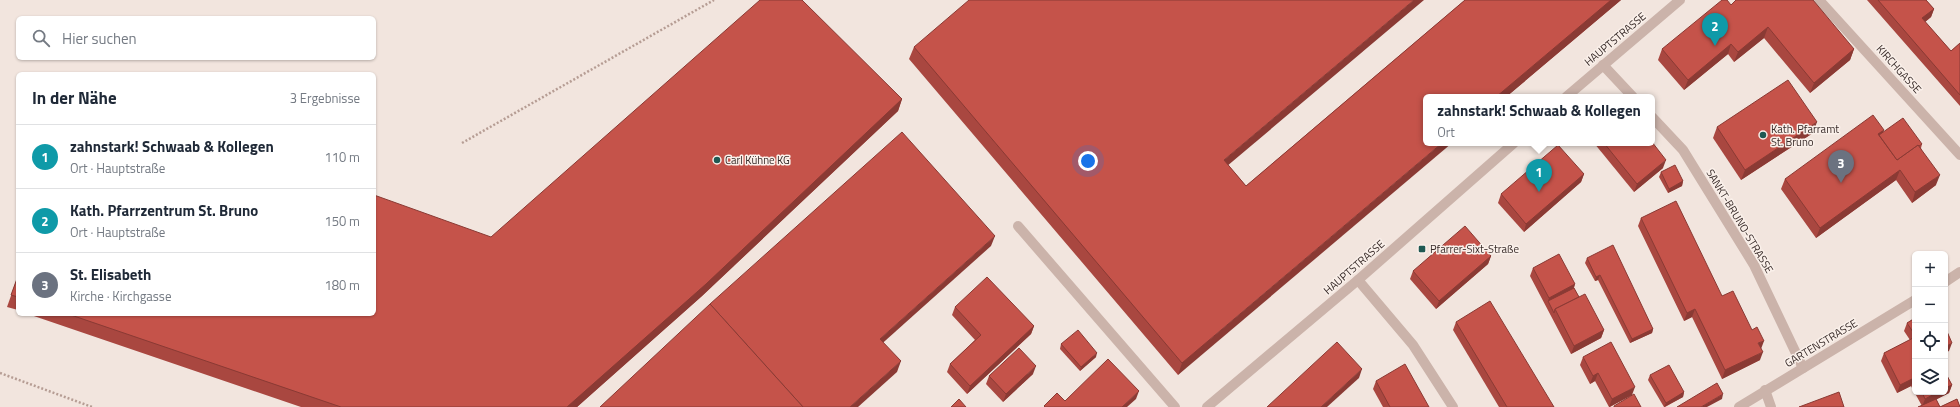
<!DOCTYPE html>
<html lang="de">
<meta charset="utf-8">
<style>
:root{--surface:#fff;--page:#f6f6f7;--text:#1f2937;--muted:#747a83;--line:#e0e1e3;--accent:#0f766e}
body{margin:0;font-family:"Titillium Web",sans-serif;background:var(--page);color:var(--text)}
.controls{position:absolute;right:12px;bottom:12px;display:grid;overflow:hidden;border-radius:6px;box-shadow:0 1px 3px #0004}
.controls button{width:36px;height:36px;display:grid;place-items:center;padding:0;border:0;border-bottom:1px solid var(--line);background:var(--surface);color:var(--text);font:20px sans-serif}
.you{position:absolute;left:1088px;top:161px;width:14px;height:14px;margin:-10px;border:3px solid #fff;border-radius:50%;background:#1a73e8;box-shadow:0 0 0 6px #1a73e833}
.badge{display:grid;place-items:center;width:26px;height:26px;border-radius:50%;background:var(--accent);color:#fff;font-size:13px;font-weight:700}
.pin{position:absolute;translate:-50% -33px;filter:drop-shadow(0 1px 2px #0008)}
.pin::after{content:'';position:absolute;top:21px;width:14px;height:12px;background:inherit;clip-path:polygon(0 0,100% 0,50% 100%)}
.popup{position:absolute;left:1423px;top:94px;width:232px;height:52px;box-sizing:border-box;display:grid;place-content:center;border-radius:6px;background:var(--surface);filter:drop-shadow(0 1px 3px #0005);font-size:13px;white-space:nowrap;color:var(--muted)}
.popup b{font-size:15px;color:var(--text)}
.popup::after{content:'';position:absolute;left:50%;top:100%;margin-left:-8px;border:8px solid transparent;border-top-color:var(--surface)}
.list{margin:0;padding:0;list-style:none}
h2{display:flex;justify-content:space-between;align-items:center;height:52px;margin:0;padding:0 16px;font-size:17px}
h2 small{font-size:13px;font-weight:400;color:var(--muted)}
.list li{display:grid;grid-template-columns:26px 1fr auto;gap:12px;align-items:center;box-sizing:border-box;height:64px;padding:0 16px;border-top:1px solid var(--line)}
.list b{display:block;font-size:15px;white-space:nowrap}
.list p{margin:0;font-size:13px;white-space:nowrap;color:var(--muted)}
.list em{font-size:13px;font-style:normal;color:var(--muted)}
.icon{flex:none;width:22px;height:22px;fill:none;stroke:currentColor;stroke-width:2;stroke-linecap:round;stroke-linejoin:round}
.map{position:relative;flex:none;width:1960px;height:407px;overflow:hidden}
.search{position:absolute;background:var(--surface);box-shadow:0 1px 3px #0004;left:16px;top:16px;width:360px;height:44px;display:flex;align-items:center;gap:10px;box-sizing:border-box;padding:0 14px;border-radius:6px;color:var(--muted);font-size:15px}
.panel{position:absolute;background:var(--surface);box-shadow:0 1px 3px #0004;left:16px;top:72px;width:360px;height:244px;border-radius:6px}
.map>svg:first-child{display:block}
</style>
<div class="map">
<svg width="1960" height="407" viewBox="0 0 1960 407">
<rect width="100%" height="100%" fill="#f2e5de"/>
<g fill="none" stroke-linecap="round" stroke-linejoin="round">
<g stroke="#b69d94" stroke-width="2.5" stroke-dasharray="2 2" stroke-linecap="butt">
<polyline points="462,143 714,0"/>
<polyline points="0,373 92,407"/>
</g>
<g stroke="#cbb3aa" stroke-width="10">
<polyline points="1819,0 1960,155"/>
<polyline points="1603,65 1633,97"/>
<polyline points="1566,97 1680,0"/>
<polyline points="1652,117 1683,150 1754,265 1803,368"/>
<polyline points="1018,226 1175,407"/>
<polyline points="1358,280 1413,345 1453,407"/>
<polyline points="1945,282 1960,272"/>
<polyline points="1765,390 1771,407"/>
<polyline points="1207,407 1358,280 1514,143"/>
<polyline points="1739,407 1915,300"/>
</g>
</g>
<g fill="#a94740">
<polygon points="1465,0 1621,0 1506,97 1426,97 1178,375 909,59 914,47 1228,165 1246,186"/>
<polygon points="1867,0 1926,0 1934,9 1931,17 1925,22 1951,51 1960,43 1960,106"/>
<polygon points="1731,5 1854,49 1850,60 1810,93 1764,38 1734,62 1728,54 1684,90 1658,60 1662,49"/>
<polygon points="902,99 898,111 702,296 577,407 301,407 28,314 374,314 491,237"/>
<polygon points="1717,127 1813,133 1741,180 1713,138"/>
<polygon points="1884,130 1883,132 1922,144 1921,148 1936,185 1912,203 1896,180 1816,238 1781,189 1785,179"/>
<polygon points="1594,143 1652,143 1663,168 1634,192"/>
<polygon points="1661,172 1683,181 1682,186 1668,193 1659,177"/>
<polygon points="1584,174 1581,182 1524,232 1498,203 1501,194"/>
<polygon points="1641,218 1722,296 1760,360 1722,379 1692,317 1684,321 1638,226"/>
<polygon points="1491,256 1488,264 1436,309 1410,279 1413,271"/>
<polygon points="1587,258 1653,329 1652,333 1630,343 1598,280 1595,281 1585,263"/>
<polygon points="1533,268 1575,284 1574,288 1579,297 1604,330 1601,338 1571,354 1530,276"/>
<polygon points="18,276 18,310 7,307"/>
<polygon points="955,307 1034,326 1031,334 967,394 947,372 950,364 975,340 952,315"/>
<polygon points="1915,318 1915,392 1945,392 1945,372 1952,385 1949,393 1936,399 1940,407 1957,399 1960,407 1918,407 1922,406 1911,386 1897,393 1881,361 1884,353 1910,340 1904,331 1907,323"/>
<polygon points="1456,322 1554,407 1499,407 1453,330"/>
<polygon points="1061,344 1096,357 1080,371 1060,349"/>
<polygon points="1583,357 1632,395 1610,407 1609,407 1595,381 1590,384 1580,365"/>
<polygon points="1033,374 1003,402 986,384 989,376"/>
<polygon points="1650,375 1684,392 1683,397 1665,407 1664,407 1648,380"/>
<polygon points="1376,381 1429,407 1383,407 1373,389"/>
</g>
<g fill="#8a3a34">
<polygon points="1414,0 1424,0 1220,172 1224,160"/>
<polygon points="1611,0 1621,0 1506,97 1496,97"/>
<polygon points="1934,9 1931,17 1919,27 1922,18"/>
<polygon points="1768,27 1764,38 1734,62 1738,52"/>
<polygon points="1731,44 1728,54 1684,90 1688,80"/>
<polygon points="1854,49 1850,60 1810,93 1814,83"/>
<polygon points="902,99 898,111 702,296 577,407 567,407"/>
<polygon points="1817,122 1813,133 1741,180 1745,170"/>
<polygon points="1884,130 1880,141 1878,134"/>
<polygon points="1442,143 1452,143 1178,375 1182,363"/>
<polygon points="1666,160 1663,168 1634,192 1637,184"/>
<polygon points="1900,170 1896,180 1816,238 1820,228"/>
<polygon points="1584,174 1581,182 1524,232 1526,224"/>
<polygon points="1940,175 1936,185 1912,203 1915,192"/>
<polygon points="1683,181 1682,186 1668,193 1669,189"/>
<polygon points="995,236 991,246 876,349 880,339"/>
<polygon points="1491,256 1488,264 1436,309 1439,301"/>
<polygon points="1600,275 1598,280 1595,281 1596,277"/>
<polygon points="1575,284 1572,292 1548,301 1549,298"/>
<polygon points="1695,309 1692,317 1684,321 1687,313"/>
<polygon points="1034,326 1031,334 967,394 970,386"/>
<polygon points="1653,329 1652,333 1630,343 1632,339"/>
<polygon points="1604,330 1601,338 1571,354 1574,346"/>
<polygon points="1764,341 1761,349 1758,343"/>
<polygon points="1952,343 1949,351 1945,353 1945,347"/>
<polygon points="1763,352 1760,360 1722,379 1725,370"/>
<polygon points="1097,353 1096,357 1080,371 1081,367"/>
<polygon points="901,361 897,372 858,407 850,407"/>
<polygon points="1036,366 1033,374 1003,402 1006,394"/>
<polygon points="1362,369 1359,378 1327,407 1321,407"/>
<polygon points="1598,373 1595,381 1590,384 1593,376"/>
<polygon points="1914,378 1911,386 1897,393 1900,385"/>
<polygon points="1952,385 1949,393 1922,407 1925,399 1938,392 1945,392 1945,388"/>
<polygon points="1635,387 1632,395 1609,407 1612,399"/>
<polygon points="1139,391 1136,399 1127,407 1122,407"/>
<polygon points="1684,392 1683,397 1664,407 1666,403"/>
<polygon points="1723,394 1722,399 1707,407 1701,407"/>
</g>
<g fill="#c5534a" stroke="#8a3a34">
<polygon points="760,0 802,0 902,99 706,284 567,407 341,407 68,314 374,314 374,195 491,237"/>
<polygon points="969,0 1414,0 1224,160 1246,186 1465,0 1611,0 1496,97 1426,97 1426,143 1442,143 1182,363 914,47"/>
<polygon points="1722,0 1727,0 1731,5 1736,0 1813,0 1854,49 1814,83 1768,27 1738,52 1731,44 1688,80 1662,49"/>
<polygon points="1878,0 1926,0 1934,9 1922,18 1951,51 1960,43 1960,95"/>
<polygon points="1788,80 1817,122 1745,170 1717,127"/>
<polygon points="1873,115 1884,130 1878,134 1897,160 1918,145 1940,175 1915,192 1900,170 1820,228 1785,179"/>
<polygon points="1903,118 1922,144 1919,146 1918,145 1897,160 1879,135"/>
<polygon points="902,132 995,236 880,339 901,361 850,407 803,407 710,304"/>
<polygon points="1652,142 1666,160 1637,184 1604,143 1652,143"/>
<polygon points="1558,145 1584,174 1526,224 1501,194"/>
<polygon points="1675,165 1683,181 1669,189 1661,172"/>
<polygon points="1676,201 1722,296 1733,291 1752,330 1757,327 1764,341 1758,343 1763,352 1725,370 1695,309 1687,313 1641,218"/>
<polygon points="1465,226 1491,256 1439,301 1413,271"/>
<polygon points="1613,245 1653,329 1632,339 1600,275 1596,277 1587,258"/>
<polygon points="1559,254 1575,284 1549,298 1533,268"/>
<polygon points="18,276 18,297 11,295"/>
<polygon points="987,277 1034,326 970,386 950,364 981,335 955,307"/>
<polygon points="1574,288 1579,297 1555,309 1554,313 1548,301"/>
<polygon points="1585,294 1604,330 1574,346 1555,309"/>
<polygon points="1490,301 1554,407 1507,407 1456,322"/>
<polygon points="710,304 803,407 600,407"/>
<polygon points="1915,318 1915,335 1907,323"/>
<polygon points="1945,327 1952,343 1945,347"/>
<polygon points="1078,330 1097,353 1081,367 1061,344"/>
<polygon points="1915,337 1915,379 1914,378 1900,385 1884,353"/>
<polygon points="1337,342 1362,369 1321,407 1267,407"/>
<polygon points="1611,342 1635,387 1612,399 1598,373 1593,376 1583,357"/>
<polygon points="1019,348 1036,366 1006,394 989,376"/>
<polygon points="1108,359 1139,391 1122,407 1045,407 1044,406 1057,393 1065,401"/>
<polygon points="1405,364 1429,407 1390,407 1376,381"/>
<polygon points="1669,365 1684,392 1666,403 1650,375"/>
<polygon points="1945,372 1952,385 1945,388"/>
<polygon points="1717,383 1723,394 1701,407 1677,407"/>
<polygon points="1839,392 1844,407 1799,407"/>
<polygon points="1922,392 1938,392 1925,399"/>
<polygon points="1634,394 1641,407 1614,407 1614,406"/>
<polygon points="959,399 966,407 951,407"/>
<polygon points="1936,399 1940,407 1957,399 1960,407 1918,407"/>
</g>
<g fill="#1f5953" stroke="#faf0ea" stroke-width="1.5">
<circle cx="1763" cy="135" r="4"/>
<circle cx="717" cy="160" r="4"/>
<rect x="1418" y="245" width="8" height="8" rx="2"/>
</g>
<g text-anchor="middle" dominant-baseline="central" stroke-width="3" stroke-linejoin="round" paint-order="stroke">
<g font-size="11" fill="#382b29" stroke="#faf0ea">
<text transform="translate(1615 39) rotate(-40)">HAUPTSTRASSE</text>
<text transform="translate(1899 69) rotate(48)">KIRCHGASSE</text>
<text transform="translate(1740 221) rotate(59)">SANKT-BRUNO-STRASSE</text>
<text transform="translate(1354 267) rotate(-41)">HAUPTSTRASSE</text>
<text transform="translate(1821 343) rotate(-31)">GARTENSTRASSE</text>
</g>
<g font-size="11" fill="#382b29" stroke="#faf0ea" text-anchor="start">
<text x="1771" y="129">Kath. Pfarramt<tspan x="1771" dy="13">St. Bruno</tspan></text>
<text x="725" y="160">Carl Kühne KG</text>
<text x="1430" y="249">Pfarrer-Sixt-Straße</text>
</g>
</g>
</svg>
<div class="controls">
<button>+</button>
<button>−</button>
<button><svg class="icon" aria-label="locate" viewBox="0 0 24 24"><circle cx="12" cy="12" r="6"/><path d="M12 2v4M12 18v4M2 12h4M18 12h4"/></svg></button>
<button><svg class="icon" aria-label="layers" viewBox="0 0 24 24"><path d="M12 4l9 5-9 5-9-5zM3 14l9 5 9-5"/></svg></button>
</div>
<div class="you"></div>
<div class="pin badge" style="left:1539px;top:192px;background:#0f9aa8">1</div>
<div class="popup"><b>zahnstark! Schwaab &amp; Kollegen</b>Ort</div>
<div class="pin badge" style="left:1715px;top:46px;background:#0f9aa8">2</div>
<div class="pin badge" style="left:1841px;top:183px;background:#6b7280">3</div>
<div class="search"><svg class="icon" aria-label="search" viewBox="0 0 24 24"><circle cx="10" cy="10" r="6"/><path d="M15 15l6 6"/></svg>Hier suchen</div>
<section class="panel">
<h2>In der Nähe<small>3 Ergebnisse</small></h2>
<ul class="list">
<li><span class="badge" style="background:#0f9aa8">1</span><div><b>zahnstark! Schwaab &amp; Kollegen</b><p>Ort · Hauptstraße</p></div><em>110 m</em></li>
<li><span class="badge" style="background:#0f9aa8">2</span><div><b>Kath. Pfarrzentrum St. Bruno</b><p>Ort · Hauptstraße</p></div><em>150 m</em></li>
<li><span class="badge" style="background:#6b7280">3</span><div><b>St. Elisabeth</b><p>Kirche · Kirchgasse</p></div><em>180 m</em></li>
</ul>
</section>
</div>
